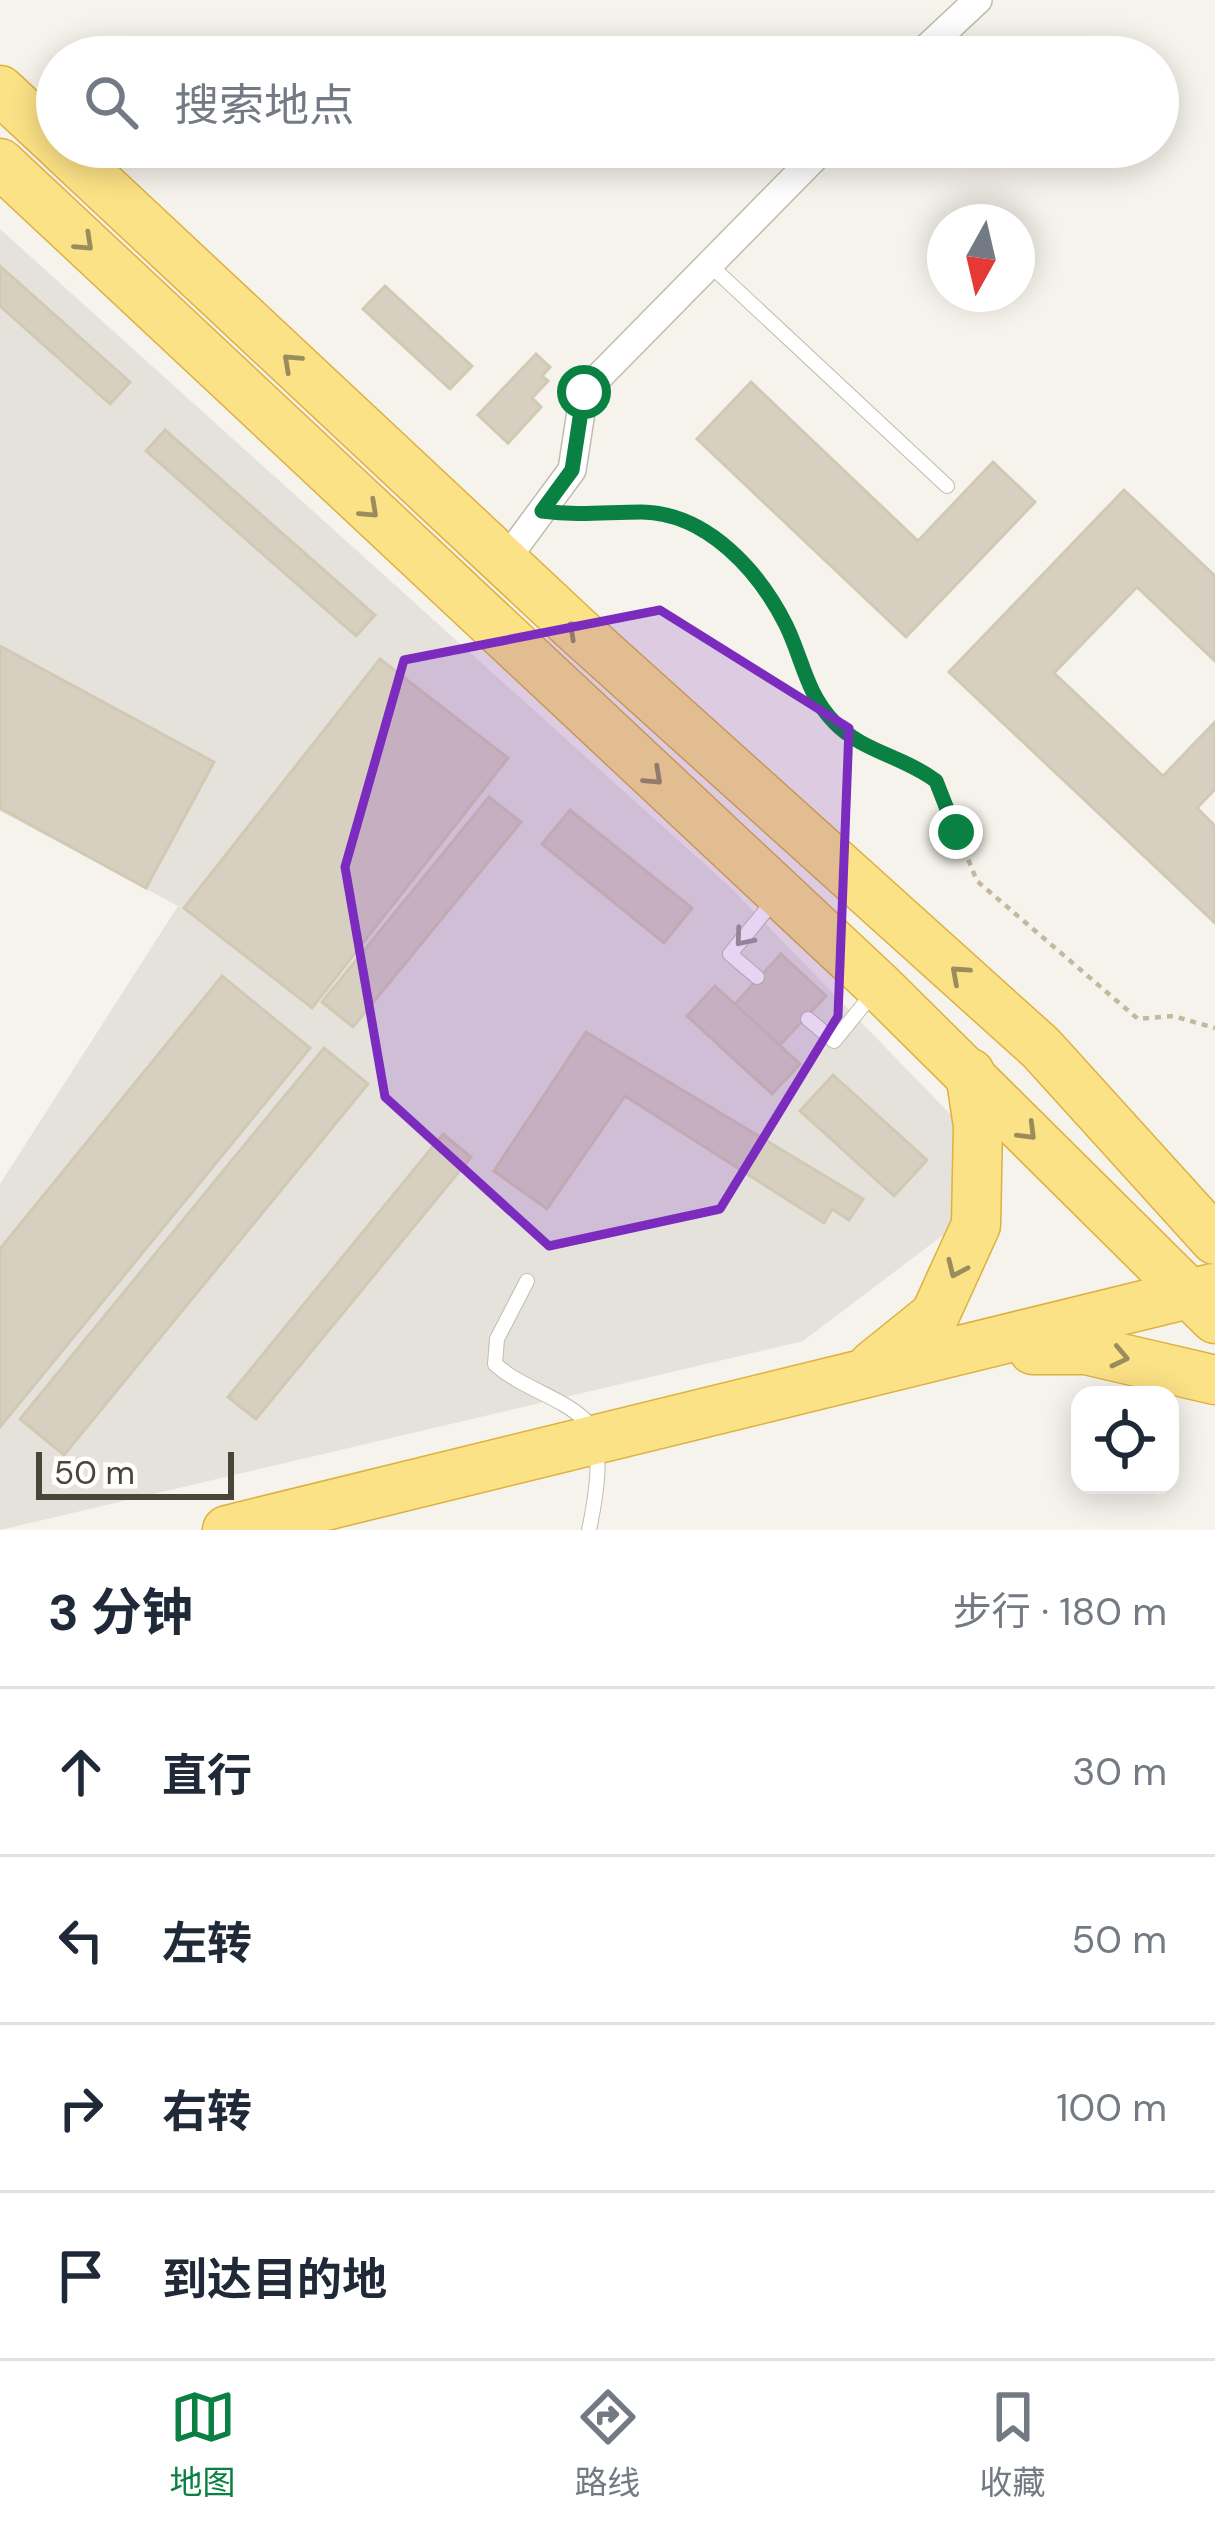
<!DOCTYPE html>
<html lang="zh">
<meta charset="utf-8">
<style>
:root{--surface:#fff;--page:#f2f2f3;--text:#1f2937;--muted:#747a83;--line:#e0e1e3;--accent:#0b8043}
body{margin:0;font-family:"DM Sans","Noto Sans SC",sans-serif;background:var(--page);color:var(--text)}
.controls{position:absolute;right:36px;bottom:36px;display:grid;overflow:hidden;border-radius:24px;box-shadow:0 6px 30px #0003}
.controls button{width:108px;height:108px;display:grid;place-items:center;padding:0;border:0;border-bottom:3px solid var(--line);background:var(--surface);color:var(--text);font:60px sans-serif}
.compass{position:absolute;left:927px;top:204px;width:108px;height:108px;border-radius:50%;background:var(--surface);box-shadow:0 6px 30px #0003;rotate:188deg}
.scale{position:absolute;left:36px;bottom:30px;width:198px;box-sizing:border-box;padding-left:12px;border:6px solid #4a4539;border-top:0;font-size:33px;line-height:42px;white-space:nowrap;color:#4a4539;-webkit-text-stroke:9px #fff;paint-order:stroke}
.stop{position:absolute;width:36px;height:36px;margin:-27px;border:9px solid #0b8043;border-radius:50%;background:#fff}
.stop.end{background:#0b8043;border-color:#fff;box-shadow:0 3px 12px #0008}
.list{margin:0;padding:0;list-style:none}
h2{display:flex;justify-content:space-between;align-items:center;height:156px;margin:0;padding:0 48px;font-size:51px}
h2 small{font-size:39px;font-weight:400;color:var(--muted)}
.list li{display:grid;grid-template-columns:78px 1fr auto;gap:36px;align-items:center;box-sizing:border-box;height:168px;padding:0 48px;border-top:3px solid var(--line)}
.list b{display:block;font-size:45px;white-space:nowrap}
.list em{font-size:39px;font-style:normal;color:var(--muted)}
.icon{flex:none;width:66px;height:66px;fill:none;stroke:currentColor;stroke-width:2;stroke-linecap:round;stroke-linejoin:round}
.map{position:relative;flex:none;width:1215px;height:1530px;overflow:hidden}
.search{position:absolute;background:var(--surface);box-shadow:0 6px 30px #0003;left:36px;right:36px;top:36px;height:132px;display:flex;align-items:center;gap:30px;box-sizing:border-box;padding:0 42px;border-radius:66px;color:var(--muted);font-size:45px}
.sheet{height:828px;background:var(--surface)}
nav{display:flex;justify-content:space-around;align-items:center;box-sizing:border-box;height:168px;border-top:3px solid var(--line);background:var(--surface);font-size:33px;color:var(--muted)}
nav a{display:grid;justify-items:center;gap:6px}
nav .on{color:var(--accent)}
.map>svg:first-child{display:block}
</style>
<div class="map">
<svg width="1215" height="1530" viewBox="0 0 1215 1530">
<rect width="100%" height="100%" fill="#f5f3eb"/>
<polygon fill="#e5e2dc" points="0,229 729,886 953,1117 963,1220 803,1341 0,1530 0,1184 178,906 0,811"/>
<g fill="#d7d0c1" stroke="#d2c9b4" stroke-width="3">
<polygon points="0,266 130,382 110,404 0,306"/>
<polygon points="385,286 472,366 450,389 363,309"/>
<polygon points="536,354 550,367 542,376 548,381 532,398 541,407 508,443 478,415"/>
<polygon points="751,382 918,541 993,462 1035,502 906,637 697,439"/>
<polygon points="165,430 375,615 356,636 146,451"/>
<polygon points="1124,490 1215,576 1215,661 1137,587 1054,673 1163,776 1215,722 1215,789 1197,808 1215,826 1215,923 949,672"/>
<polygon points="0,646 214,762 146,888 0,808"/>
<polygon points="380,659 508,758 312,1008 184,908"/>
<polygon points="489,797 521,822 353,1027 322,1002"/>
<polygon points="570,810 692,908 664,943 542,844"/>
<polygon points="781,954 826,996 780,1045 735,1004"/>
<polygon points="222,976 310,1048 0,1427 0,1249"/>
<polygon points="715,986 800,1064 772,1094 687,1016"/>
<polygon points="586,1032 863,1199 849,1220 832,1209 824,1223 625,1096 547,1209 494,1171"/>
<polygon points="324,1048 368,1084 64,1455 20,1419"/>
<polygon points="833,1075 927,1160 894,1196 800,1111"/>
<polygon points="443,1134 471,1157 256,1419 228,1397"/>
</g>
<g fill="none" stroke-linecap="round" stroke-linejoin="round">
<defs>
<g id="service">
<polyline points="710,265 947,486"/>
<polyline points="757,977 730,954 776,898"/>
<polyline points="808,1019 834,1041 874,992"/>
<path d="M527,1281L497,1339L495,1364C521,1388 559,1396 584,1419C607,1441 595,1502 589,1530"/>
</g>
<g id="minor">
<polyline points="917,57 978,0"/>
<polyline points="504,562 572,470 584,392 825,147"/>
</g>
<g id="trunk">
<polyline points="0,90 57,143"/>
<polyline points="61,147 576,629 1041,1048 1215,1240"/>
<polyline points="0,163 879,986 1215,1319"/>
<polyline points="1033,1350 1086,1350 1215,1380"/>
<polyline points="873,1365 935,1315 976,1225 978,1126 970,1073"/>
<polyline points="227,1530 1213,1288"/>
</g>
</defs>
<use href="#service" stroke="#c1bcae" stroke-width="16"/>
<use href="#minor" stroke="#c1bcae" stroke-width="30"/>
<use href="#trunk" stroke="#ddb13e" stroke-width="51"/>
<polyline stroke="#c3b99f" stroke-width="4.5" stroke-dasharray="6 6" stroke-linecap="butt" points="571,515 645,512 697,526 726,547 775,602 811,695 837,726 936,781 977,881 1138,1019 1173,1016 1215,1028"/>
<use href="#service" stroke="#fff" stroke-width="14"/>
<use href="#minor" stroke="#fff" stroke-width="27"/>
<use href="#trunk" stroke="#fce286" stroke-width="48"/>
</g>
<defs><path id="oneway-chevron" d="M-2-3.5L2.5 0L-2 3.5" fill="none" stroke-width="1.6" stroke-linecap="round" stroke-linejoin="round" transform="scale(3)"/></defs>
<g stroke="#9a8c5c">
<use href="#oneway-chevron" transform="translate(85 243) rotate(43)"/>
<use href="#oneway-chevron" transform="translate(291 362) rotate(-137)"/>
<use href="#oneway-chevron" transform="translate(370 510) rotate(43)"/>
<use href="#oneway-chevron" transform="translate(576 629) rotate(-137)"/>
<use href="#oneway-chevron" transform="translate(654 777) rotate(43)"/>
<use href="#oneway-chevron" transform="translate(959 974) rotate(-138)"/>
<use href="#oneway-chevron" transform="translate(1028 1132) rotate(45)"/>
<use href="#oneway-chevron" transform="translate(956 1269) rotate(114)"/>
<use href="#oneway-chevron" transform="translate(1120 1357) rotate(12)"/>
</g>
<use stroke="#9b9992" href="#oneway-chevron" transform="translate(743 938) rotate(130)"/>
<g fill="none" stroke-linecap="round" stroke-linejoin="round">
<path stroke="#0b8043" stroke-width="15" d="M584,392L572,470L542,511C579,516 606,512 642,512C707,513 759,571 786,625C803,660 806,693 834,722C861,751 905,757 936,781L956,832"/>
</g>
<path fill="#7b2cbf" fill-opacity="0.2" stroke="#7b2cbf" stroke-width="9" stroke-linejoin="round" d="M660,610L849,728L838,1016L720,1209L549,1246L385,1097L345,867L404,660Z"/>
</svg>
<div class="controls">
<button><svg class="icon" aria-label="locate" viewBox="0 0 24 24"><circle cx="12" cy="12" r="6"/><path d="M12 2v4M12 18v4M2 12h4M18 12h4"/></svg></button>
</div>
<svg class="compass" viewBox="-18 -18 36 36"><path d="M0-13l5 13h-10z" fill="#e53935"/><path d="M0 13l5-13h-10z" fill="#747a83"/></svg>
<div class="scale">50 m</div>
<div class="stop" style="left:584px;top:392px"></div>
<div class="stop end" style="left:956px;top:832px"></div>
<div class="search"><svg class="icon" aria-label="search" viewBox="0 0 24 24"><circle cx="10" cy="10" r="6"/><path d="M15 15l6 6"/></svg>搜索地点</div>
</div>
<section class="sheet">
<h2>3 分钟<small>步行 · 180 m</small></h2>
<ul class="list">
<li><svg class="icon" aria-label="ahead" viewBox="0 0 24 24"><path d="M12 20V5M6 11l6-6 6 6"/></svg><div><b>直行</b></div><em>30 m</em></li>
<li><svg class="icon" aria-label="left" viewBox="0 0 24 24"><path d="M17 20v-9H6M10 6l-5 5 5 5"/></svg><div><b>左转</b></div><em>50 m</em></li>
<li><svg class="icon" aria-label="right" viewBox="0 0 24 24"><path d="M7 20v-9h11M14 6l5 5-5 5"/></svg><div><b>右转</b></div><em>100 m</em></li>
<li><svg class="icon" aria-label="arrive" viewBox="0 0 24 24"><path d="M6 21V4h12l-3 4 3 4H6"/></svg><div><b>到达目的地</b></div></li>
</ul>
</section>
<nav>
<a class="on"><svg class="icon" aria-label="map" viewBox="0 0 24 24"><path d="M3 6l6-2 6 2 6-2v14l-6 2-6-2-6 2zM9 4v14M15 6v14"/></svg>地图</a>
<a><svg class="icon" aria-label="directions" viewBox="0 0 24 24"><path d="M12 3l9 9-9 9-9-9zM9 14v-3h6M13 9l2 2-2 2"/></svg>路线</a>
<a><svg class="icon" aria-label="saved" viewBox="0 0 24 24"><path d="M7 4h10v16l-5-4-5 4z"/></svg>收藏</a>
</nav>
